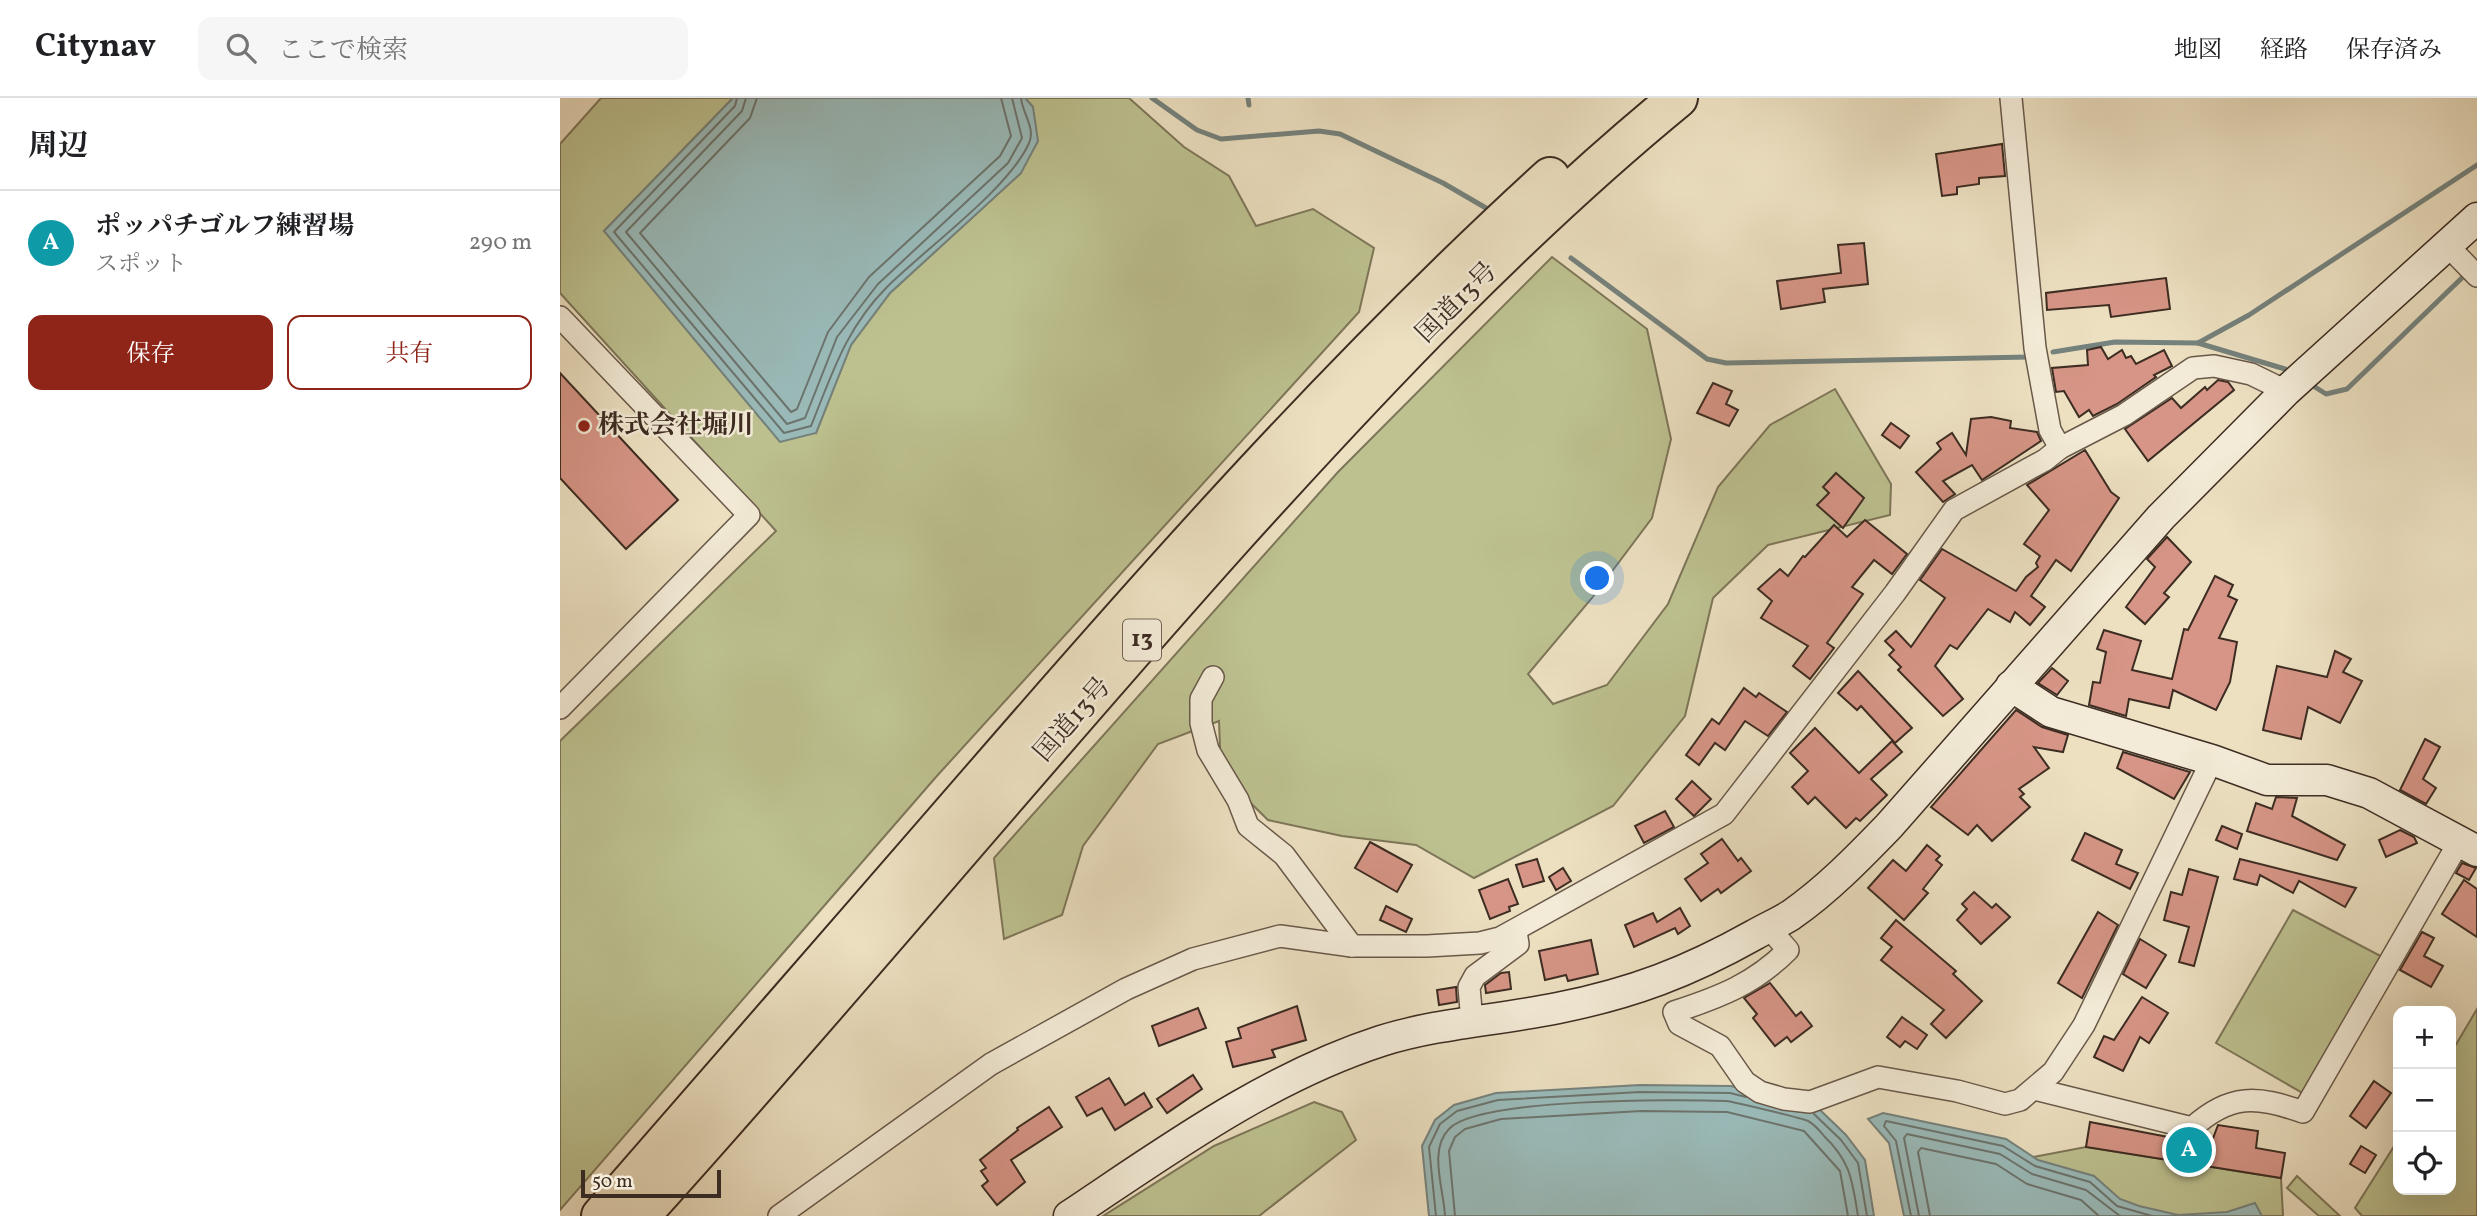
<!DOCTYPE html>
<html lang="ja">
<meta charset="utf-8">
<style>
:root{--surface:#fff;--page:#f6f6f6;--text:#202124;--muted:#757577;--line:#e0e0e0;--accent:#8f2418}
body{margin:0;font-family:Vollkorn,"Noto Serif JP",serif;background:var(--page);color:var(--text)}
.controls{position:absolute;right:21px;bottom:21px;display:grid;overflow:hidden;border-radius:14px;box-shadow:0 7px 28px #0002}
.controls button{width:63px;height:63px;display:grid;place-items:center;padding:0;border:0;border-bottom:2px solid var(--line);background:var(--surface);color:var(--text);font:35px sans-serif}
.scale{position:absolute;left:21px;bottom:18px;width:140px;box-sizing:border-box;padding-left:7px;border:4px solid #3d2c22;border-top:0;font-size:19px;line-height:24px;white-space:nowrap;color:#3d2c22;-webkit-text-stroke:5px #f3ebd7;paint-order:stroke}
.you{position:absolute;left:1038px;top:481px;width:24px;height:24px;margin:-18px;border:5px solid #fff;border-radius:50%;background:#1a73e8;box-shadow:0 0 0 10px #1a73e833}
.badge{display:grid;place-items:center;width:46px;height:46px;border-radius:50%;background:var(--accent);color:#fff;font-size:23px;font-weight:700}
.pin{position:absolute;translate:-50% -50%;border:4px solid #fff;box-shadow:0 2px 7px #0006}
.list{margin:0;padding:0;list-style:none}
h2{display:flex;justify-content:space-between;align-items:center;height:91px;margin:0;padding:0 28px;font-size:30px}
h2 small{font-size:23px;font-weight:400;color:var(--muted)}
.list li{display:grid;grid-template-columns:46px 1fr auto;gap:21px;align-items:center;box-sizing:border-box;height:105px;padding:0 28px;border-top:2px solid var(--line)}
.list b{display:block;font-size:26px;white-space:nowrap}
.list p{margin:0;font-size:23px;white-space:nowrap;color:var(--muted)}
.list em{font-size:23px;font-style:normal;color:var(--muted)}
.actions{display:flex;gap:14px;padding:21px 28px}
.actions a{flex:1;padding:16px 0;border:2px solid var(--accent);border-radius:14px;text-align:center;font-size:24px;color:var(--accent)}
.actions .main{background:var(--accent);color:#fff}
.icon{flex:none;width:38px;height:38px;fill:none;stroke:currentColor;stroke-width:2;stroke-linecap:round;stroke-linejoin:round}
.map{position:relative;flex:none;width:1917px;height:1118px;overflow:hidden}
header{display:flex;align-items:center;gap:42px;box-sizing:border-box;height:98px;padding:0 35px;background:var(--surface);border-bottom:2px solid var(--line)}
header strong{font-size:33px}
nav{display:flex;gap:38px;margin-inline-start:auto;font-size:24px}
.search{width:490px;height:63px;background:var(--page);display:flex;align-items:center;gap:18px;box-sizing:border-box;padding:0 24px;border-radius:14px;color:var(--muted);font-size:26px}
main{display:flex}
aside{flex:1;background:var(--surface)}
.map>svg:first-child{display:block}
</style>
<header>
<strong>Citynav</strong>
<div class="search"><svg class="icon" aria-label="search" viewBox="0 0 24 24"><circle cx="10" cy="10" r="6"/><path d="M15 15l6 6"/></svg>ここで検索</div>
<nav><a>地図</a><a>経路</a><a>保存済み</a></nav>
</header>
<main>
<aside>
<h2>周辺<small></small></h2>
<ul class="list">
<li><span class="badge" style="background:#0f9aa8">A</span><div><b>ポッパチゴルフ練習場</b><p>スポット</p></div><em>290 m</em></li>
</ul>
<div class="actions"><a class="main">保存</a><a>共有</a></div>
</aside>
<div class="map">
<svg width="1917" height="1118" viewBox="0 0 1917 1118">
<rect width="100%" height="100%" fill="#ece0c1"/>
<filter id="stains"><feTurbulence type="fractalNoise" baseFrequency=".00286" numOctaves="4"/><feColorMatrix values="0 0 0 0 .2 0 0 0 0 .09 0 0 0 0 .02 0 0 0 .5 -.17"/></filter>
<radialGradient id="worn" r=".72"><stop offset=".6" stop-color="#630" stop-opacity="0"/><stop offset="1" stop-color="#630" stop-opacity=".3"/></radialGradient>
<g fill="#bdc190" stroke="#7d7659" stroke-width="2">
<polygon points="41,0 173,0 44,133 256,335 291,247 330,195 461,75 473,9 465,0 569,0 624,49 669,78 696,128 753,111 814,150 799,214 376,679 0,1112 0,643 216,433 0,195 0,46"/>
<polygon points="992,159 1087,231 1111,341 1092,420 1032,500 968,576 993,606 1047,587 1108,506 1158,389 1210,327 1275,291 1331,386 1330,417 1208,447 1153,500 1125,618 1053,708 914,780 856,747 782,738 708,722 661,676 659,623 598,646 523,748 502,817 444,841 434,760 778,374"/>
<polygon points="1733,812 1830,863 1751,1000 1656,945"/>
<polygon points="1917,911 1917,1118 1802,1118 1795,1110 1838,1042 1838,1092 1891,1092 1891,955"/>
<polygon points="754,1004 782,1014 796,1042 699,1118 543,1118 654,1048"/>
<polygon points="1526,1049 1721,1080 1723,1118 1425,1118 1436,1066"/>
<polygon points="1737,1078 1780,1118 1759,1118 1727,1090"/>
</g>
<g fill="#9abbba" stroke="#75827d" stroke-width="2">
<polygon points="173,0 465,0 473,9 478,43 461,75 330,195 291,247 256,335 220,344 44,133"/>
<polygon points="1080,987 1171,988 1257,1009 1286,1037 1305,1062 1314,1118 869,1118 862,1048 875,1022 894,1007 936,995"/>
<polygon points="1323,1015 1446,1041 1478,1062 1534,1078 1560,1101 1579,1108 1618,1117 1667,1114 1695,1105 1702,1118 1344,1118 1329,1045 1308,1021"/>
</g>
<g fill="none" stroke-linecap="round" stroke-linejoin="round">
<g stroke="#6c746e" stroke-width="2">
<path d="M177,0L175,8L54,134L224,335L251,328C272,276 286,230 327,189C365,151 449,91 469,45C476,31 462,14 461,0"/>
<polyline points="186,0 182,13 66,134 227,326 245,320 277,239 318,186 448,65 462,40 452,0"/>
<polyline points="197,0 190,20 80,135 231,314 237,311 268,234 309,179 440,58 451,38 441,0"/>
<polyline points="1254,1016 1281,1042 1298,1065 1307,1118"/>
<polyline points="876,1118 869,1049 880,1026 897,1013 938,1002 1080,994 1170,995 1186,999"/>
<path d="M885,1118C884,1092 868,1052 889,1031C918,1000 1118,1001 1166,1003C1175,1004 1241,1020 1248,1023C1254,1026 1260,1033 1264,1038C1291,1064 1292,1082 1298,1118"/>
<polyline points="895,1118 889,1053 895,1039 905,1031 941,1021 1081,1013 1167,1014 1244,1033 1280,1073 1288,1118"/>
<polyline points="1351,1118 1336,1043 1324,1028 1326,1023 1443,1048 1475,1068 1530,1084 1557,1108 1592,1118"/>
<polyline points="1359,1118 1344,1040 1347,1036 1440,1056 1472,1076 1526,1092 1560,1118"/>
<polyline points="1370,1118 1358,1054 1361,1050 1436,1066 1467,1086 1521,1102 1539,1118"/>
</g>
<g stroke="#75827d" stroke-width="5">
<polyline points="592,0 637,32 661,41 759,33 780,36 883,85 926,110"/>
<polyline points="688,0 689,7"/>
<polyline points="1011,160 1147,261 1166,265 1469,259"/>
<polyline points="1638,245 1689,217 1917,67"/>
<polyline points="1493,254 1555,244 1638,245 1725,271"/>
<polyline points="1755,289 1766,296 1787,291 1908,174"/>
</g>
</g>
<g fill="#d69586" stroke="#3d2c22" stroke-width="2">
<polygon points="1442,46 1445,78 1419,80 1419,86 1397,89 1397,96 1382,98 1376,56"/>
<polygon points="1304,145 1308,186 1263,191 1265,204 1221,211 1217,183 1281,175 1278,147"/>
<polygon points="1606,180 1610,211 1551,219 1549,207 1487,212 1486,195"/>
<polygon points="1541,249 1548,261 1562,252 1566,260 1571,258 1576,266 1604,252 1612,268 1594,277 1596,279 1557,306 1533,318 1529,312 1519,319 1504,293 1496,294 1492,270 1528,267 1527,252"/>
<polygon points="0,275 118,402 66,451 0,380"/>
<polygon points="1658,282 1668,284 1674,292 1588,363 1565,331 1612,300 1621,310 1645,289 1647,292"/>
<polygon points="1153,285 1172,293 1166,306 1178,312 1169,328 1137,315"/>
<polygon points="1431,319 1451,323 1450,330 1477,334 1481,343 1422,382 1412,367 1383,383 1395,396 1383,404 1356,374 1381,351 1377,345 1392,335 1406,357 1411,321"/>
<polygon points="1331,325 1349,338 1340,350 1322,337"/>
<polygon points="1525,352 1551,394 1559,400 1511,473 1496,462 1471,498 1485,509 1470,527 1455,514 1450,524 1428,511 1397,551 1390,547 1375,568 1403,601 1383,618 1338,572 1341,569 1329,557 1334,552 1325,543 1336,533 1351,549 1385,500 1360,482 1382,451 1456,493 1466,479 1478,469 1476,465 1480,458 1464,446 1489,412 1467,387"/>
<polygon points="1276,375 1304,400 1283,430 1257,407 1269,395 1263,389"/>
<polygon points="1305,422 1347,456 1332,476 1314,462 1292,489 1303,496 1267,545 1274,550 1250,581 1233,568 1248,548 1201,520 1212,503 1198,491 1220,471 1228,478 1243,458 1245,459 1274,427 1287,439"/>
<polygon points="1607,439 1631,464 1604,495 1609,499 1585,526 1566,509 1595,469 1587,461"/>
<polygon points="1655,478 1673,487 1668,498 1677,502 1659,540 1677,544 1670,584 1656,612 1613,592 1609,610 1569,601 1566,618 1529,607 1533,584 1540,585 1546,554 1537,551 1544,532 1581,543 1572,572 1612,581 1624,531 1628,532"/>
<polygon points="1775,553 1791,561 1783,574 1802,583 1780,625 1748,609 1741,641 1703,632 1717,568 1767,579"/>
<polygon points="1492,570 1508,583 1497,597 1478,585"/>
<polygon points="1298,573 1352,630 1335,645 1301,608 1297,612 1278,595"/>
<polygon points="1184,590 1196,599 1199,595 1227,614 1208,638 1185,623 1165,652 1155,645 1139,667 1126,657 1152,621 1159,626"/>
<polygon points="1456,612 1482,629 1508,637 1503,654 1474,649 1489,670 1459,691 1464,696 1460,699 1470,709 1432,743 1417,727 1408,737 1371,709"/>
<polygon points="1255,630 1299,675 1332,643 1342,654 1311,681 1327,697 1300,723 1296,720 1286,730 1255,699 1248,706 1232,689 1248,673 1230,655"/>
<polygon points="1865,641 1880,649 1863,681 1876,690 1866,706 1840,692"/>
<polygon points="1563,654 1630,674 1614,701 1557,670"/>
<polygon points="1132,683 1151,701 1134,718 1116,701"/>
<polygon points="1716,699 1737,700 1732,718 1785,747 1777,762 1687,733 1696,705 1712,711"/>
<polygon points="1105,713 1114,729 1084,745 1075,728"/>
<polygon points="1662,728 1682,736 1677,751 1656,742"/>
<polygon points="1840,732 1854,739 1857,745 1826,759 1819,742"/>
<polygon points="1525,735 1562,752 1556,766 1578,775 1570,791 1512,762"/>
<polygon points="1162,741 1178,763 1181,760 1191,773 1161,795 1158,791 1141,803 1125,781 1148,765 1141,756"/>
<polygon points="810,744 852,767 837,794 795,770"/>
<polygon points="1367,747 1380,758 1376,762 1382,767 1363,791 1368,795 1344,822 1308,790 1333,762 1346,773"/>
<polygon points="977,761 984,783 963,789 956,767"/>
<polygon points="1680,761 1796,790 1785,809 1739,783 1733,795 1700,777 1697,787 1674,781"/>
<polygon points="1902,765 1916,770 1909,782 1896,775"/>
<polygon points="1003,770 1011,783 996,792 989,779"/>
<polygon points="1629,771 1658,779 1634,868 1619,864 1629,829 1604,822 1611,794 1622,797"/>
<polygon points="948,781 958,806 949,809 950,813 930,821 919,792"/>
<polygon points="1904,782 1917,791 1917,839 1882,816"/>
<polygon points="1414,794 1432,810 1436,806 1450,819 1421,846 1397,822 1407,811 1402,806"/>
<polygon points="826,808 852,821 846,834 820,822"/>
<polygon points="1120,810 1130,828 1118,836 1115,830 1074,849 1065,827 1093,815 1097,824"/>
<polygon points="1538,814 1558,827 1522,900 1498,885"/>
<polygon points="1336,822 1396,873 1393,876 1422,903 1386,940 1371,926 1384,912 1321,862 1332,849 1321,840"/>
<polygon points="1862,834 1874,840 1864,858 1883,868 1871,889 1840,872"/>
<polygon points="1580,841 1606,857 1586,890 1563,876"/>
<polygon points="1031,842 1038,876 1008,883 1006,877 985,882 979,853"/>
<polygon points="949,874 951,891 926,895 925,887 941,875"/>
<polygon points="1210,885 1236,918 1241,914 1252,928 1231,944 1227,939 1215,948 1193,920 1197,916 1184,900"/>
<polygon points="896,889 897,904 879,907 877,892"/>
<polygon points="1582,899 1608,915 1589,945 1580,939 1563,973 1534,959 1544,938 1554,942"/>
<polygon points="737,908 746,942 712,952 715,959 673,969 666,944 681,940 678,930"/>
<polygon points="638,910 646,930 599,948 592,928"/>
<polygon points="1342,919 1367,937 1357,951 1345,943 1340,949 1327,939"/>
<polygon points="633,977 642,991 607,1015 597,1001"/>
<polygon points="549,980 565,1007 584,995 592,1009 555,1032 542,1010 527,1018 516,999"/>
<polygon points="1814,983 1831,995 1806,1030 1790,1018"/>
<polygon points="489,1009 502,1029 451,1062 465,1084 437,1107 422,1088 428,1083 421,1073 426,1070 420,1062 458,1032 457,1030"/>
<polygon points="1530,1024 1629,1043 1652,1043 1658,1027 1698,1033 1696,1050 1725,1055 1721,1080 1526,1049"/>
<polygon points="1801,1048 1816,1057 1805,1075 1790,1066"/>
</g>
<g fill="none" stroke-linecap="round" stroke-linejoin="round">
<defs>
<g id="street">
<polyline points="1451,0 1475,250 1490,332 1500,350 1564,317 1633,270 1654,268 1691,276 1726,293"/>
<polyline points="1886,146 1917,178"/>
<polyline points="0,219 189,417 0,610"/>
<polyline points="653,579 641,601 641,625 648,652 678,702 688,728 724,757 792,848"/>
<path d="M1208,829L1228,852C1194,886 1160,899 1114,914L1119,926L1160,948L1185,984L1200,994L1224,1001L1250,1004L1318,979L1397,993L1445,1006L1460,1002L1493,974L1524,927L1652,662"/>
<polyline points="912,924 909,889 915,878 958,846 956,834"/>
<path d="M1474,991L1632,1030C1670,995 1698,998 1743,1014L1899,744"/>
<polyline points="219,1118 431,966 566,891 633,861 720,838 792,848 867,848 920,845 940,840 1164,716 1335,495 1394,412 1485,362 1500,350"/>
</g>
<g id="secondary">
<polyline points="1451,588 1491,614 1652,662 1707,682 1767,682 1809,695 1917,753"/>
<path d="M509,1118C608,1052 707,980 821,943C878,925 940,922 998,910C1073,895 1128,874 1194,837C1206,830 1220,824 1231,817C1267,792 1299,759 1329,728L1601,419L1726,293L1917,120"/>
</g>
<g id="highway">
<path d="M41,1118C169,972 295,826 422,680C603,471 786,265 990,79"/>
<path d="M80,1118C281,896 471,665 671,442C811,287 956,133 1118,0"/>
</g>
</defs>
<use href="#street" stroke="#69594a" stroke-width="24"/>
<use href="#secondary" stroke="#3d2c22" stroke-width="33"/>
<use href="#highway" stroke="#3d2c22" stroke-width="42"/>
<use href="#street" stroke="#f3ebd7" stroke-width="21"/>
<use href="#secondary" stroke="#f3ebd7" stroke-width="30"/>
<use href="#highway" stroke="#ece0c1" stroke-width="38"/>
</g>
<circle fill="#8f2418" stroke="#f3ebd7" stroke-width="2.5" cx="24" cy="328" r="7"/>
<g text-anchor="middle" dominant-baseline="central" stroke-width="5" stroke-linejoin="round" paint-order="stroke">
<rect fill="#f3ebd7" stroke="#746558" stroke-width="2" x="563" y="521.5" width="38" height="41" rx="5"/>
<g font-size="24" font-weight="bold" fill="#3d2c22">
<text x="582" y="542">13</text>
</g>
<g font-size="26" fill="#3d2c22" stroke="#f3ebd7">
<text transform="translate(897 205) rotate(-45)">国道13号</text>
<text transform="translate(513 622) rotate(-49)">国道13号</text>
</g>
<g font-size="26" font-weight="bold" fill="#3d2c22" stroke="#f3ebd7" text-anchor="start">
<text x="38" y="328">株式会社堀川</text>
</g>
</g>
<rect width="100%" height="100%" filter="url(#stains)"/>
<rect width="100%" height="100%" fill="url(#worn)"/>
</svg>
<div class="controls">
<button>+</button>
<button>−</button>
<button><svg class="icon" aria-label="locate" viewBox="0 0 24 24"><circle cx="12" cy="12" r="6"/><path d="M12 2v4M12 18v4M2 12h4M18 12h4"/></svg></button>
</div>
<div class="scale">50 m</div>
<div class="you"></div>
<div class="pin badge" style="left:1629px;top:1052px;background:#0f9aa8">A</div>
</div>
</main>
